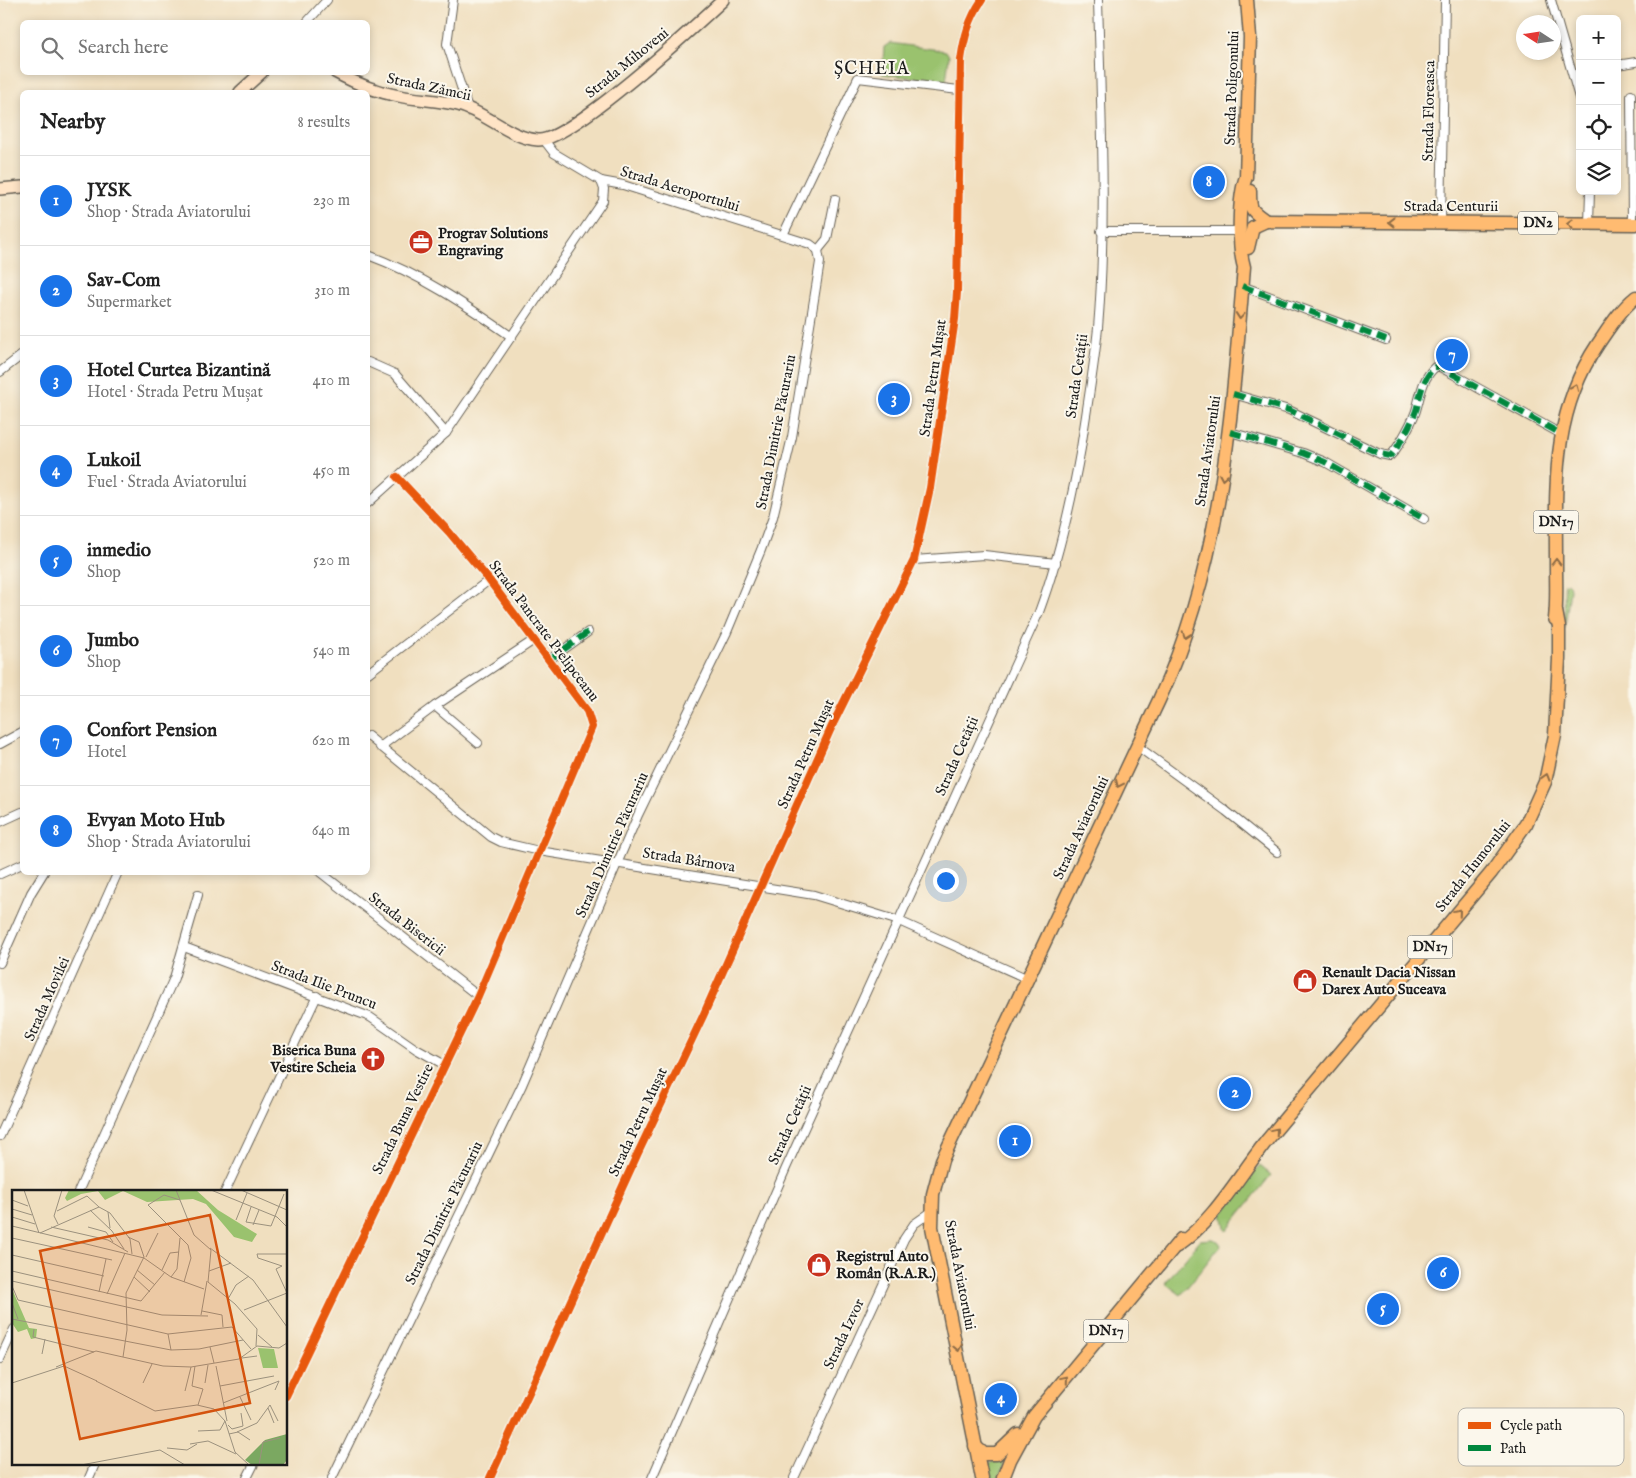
<!DOCTYPE html>
<meta charset="utf-8">
<style>
:root{--surface:#fff;--page:#f2f2f2;--text:#222;--muted:#767676;--line:#e0e0e0;--accent:#1a73e8}
body{margin:0;font-family:"IM FELL English",serif;background:var(--page);color:var(--text)}
.controls{position:absolute;right:15px;top:15px;display:grid;overflow:hidden;border-radius:8px;box-shadow:0 2px 8px #0003}
.controls button{width:45px;height:45px;display:grid;place-items:center;padding:0;border:0;border-bottom:1px solid var(--line);background:var(--surface);color:var(--text);font:25px sans-serif}
.compass{position:absolute;left:1516px;top:15px;width:45px;height:45px;border-radius:50%;background:var(--surface);box-shadow:0 2px 8px #0003;rotate:282deg}
.you{position:absolute;left:945px;top:880px;width:18px;height:18px;margin:-12px;border:4px solid #fff;border-radius:50%;background:#1a73e8;box-shadow:0 0 0 8px #1a73e833}
.badge{display:grid;place-items:center;width:32px;height:32px;border-radius:50%;background:var(--accent);color:#fff;font-size:16px;font-weight:700}
.pin{position:absolute;translate:-50% -50%;border:2px solid #fff;box-shadow:0 1px 5px #0006}
.list{margin:0;padding:0;list-style:none}
h2{display:flex;justify-content:space-between;align-items:center;height:65px;margin:0;padding:0 20px;font-size:21px}
h2 small{font-size:16px;font-weight:400;color:var(--muted)}
.list li{display:grid;grid-template-columns:32px 1fr auto;gap:15px;align-items:center;box-sizing:border-box;height:90px;padding:0 20px;border-top:1px solid var(--line)}
.list b{display:block;font-size:19px;white-space:nowrap}
.list p{margin:0;font-size:16px;white-space:nowrap;color:var(--muted)}
.list em{font-size:16px;font-style:normal;color:var(--muted)}
.icon{flex:none;width:28px;height:28px;fill:none;stroke:currentColor;stroke-width:2;stroke-linecap:round;stroke-linejoin:round}
.map{position:relative;flex:none;width:1636px;height:1478px;overflow:hidden}
.search{position:absolute;background:var(--surface);box-shadow:0 2px 8px #0003;left:20px;top:20px;width:350px;height:55px;display:flex;align-items:center;gap:12px;box-sizing:border-box;padding:0 18px;border-radius:8px;color:var(--muted);font-size:19px}
.panel{position:absolute;background:var(--surface);box-shadow:0 2px 8px #0003;left:20px;top:90px;width:350px;height:785px;border-radius:8px}
.map>svg:first-child{display:block}
</style>
<div class="map">
<svg width="1636" height="1478" viewBox="0 0 1636 1478">
<rect width="100%" height="100%" fill="#fbf7ec"/>
<filter id="ink" filterUnits="userSpaceOnUse"><feTurbulence type="fractalNoise" baseFrequency=".02" numOctaves="2"/><feDisplacementMap in="SourceGraphic" scale="10" xChannelSelector="R" yChannelSelector="G"/><feConvolveMatrix kernelMatrix="1 2 1 2 8 2 1 2 1" color-interpolation-filters="sRGB"/></filter>
<filter id="wash" filterUnits="userSpaceOnUse"><feTurbulence type="fractalNoise" baseFrequency=".0096" numOctaves="4" result="noise"/><feDisplacementMap in="SourceGraphic" scale="20" xChannelSelector="R" yChannelSelector="G"/><feGaussianBlur stdDeviation="1.12" result="paint"/><feColorMatrix in="noise" values="0 0 0 0 0 0 0 0 0 0 0 0 0 0 0 0 0 1.4 0 .05"/><feComposite in="paint" operator="in"/></filter>
<g filter="url(#wash)">
<rect width="100%" height="100%" fill="#f0dfbf"/>
<g fill="#9ac26e" stroke="#5b6f45">
<polygon points="890,43 946,51 949,56 946,82 882,74 884,47"/>
<polygon points="1564,583 1569,584 1570,589 1565,628"/>
<polygon points="1260,1166 1271,1175 1226,1231 1222,1214"/>
<polygon points="1212,1239 1218,1241 1221,1245 1181,1295 1165,1283 1200,1240"/>
<polygon points="1008,1454 999,1478 984,1478 980,1457 990,1463 1000,1460"/>
</g>
</g>
<g filter="url(#ink)">
<g fill="none" stroke-linecap="round" stroke-linejoin="round">
<defs>
<g id="minor">
<polyline points="453,0 447,44 468,108"/>
<polyline points="1551,0 1580,101"/>
<polyline points="307,22 327,0"/>
<polyline points="1617,65 1636,62"/>
<polyline points="1631,95 1632,224"/>
<polyline points="544,140 554,153 601,181"/>
<polyline points="601,181 623,185 810,244 818,250"/>
<polyline points="1441,222 1445,0"/>
<polyline points="1589,224 1590,191"/>
<polyline points="1101,231 1241,231"/>
<polyline points="783,235 858,78 959,90"/>
<polyline points="818,250 827,239 835,199"/>
<path d="M368,255C420,274 466,305 512,337"/>
<polyline points="1242,286 1386,340"/>
<polyline points="368,362 395,374 446,433"/>
<polyline points="0,372 22,355"/>
<path d="M1233,394L1289,410L1380,454L1390,456C1398,449 1415,417 1417,407C1421,392 1423,378 1435,367H1440L1561,434"/>
<polyline points="1230,432 1303,453 1325,462 1424,519"/>
<polyline points="368,503 446,433 603,201 604,189 601,181"/>
<polyline points="914,560 984,555 1056,563"/>
<polyline points="549,660 588,632"/>
<polyline points="368,673 489,580"/>
<polyline points="435,706 478,743"/>
<polyline points="368,736 491,837 501,842 539,851 814,895 899,921 1028,979"/>
<polyline points="0,744 22,732"/>
<polyline points="1137,746 1226,811 1277,852"/>
<polyline points="380,747 435,706 534,640"/>
<polyline points="0,822 22,812"/>
<polyline points="320,872 478,996"/>
<polyline points="0,874 22,864"/>
<polyline points="184,947 370,1017 416,1049 445,1065"/>
<polyline points="0,963 31,893 44,872"/>
<polyline points="0,1136 118,872"/>
<polyline points="78,1192 174,978 198,895"/>
<polyline points="225,1192 317,996"/>
<polyline points="0,1359 14,1329"/>
<polyline points="286,1396 478,996 592,727 587,711 489,580 449,532 397,477"/>
<polyline points="89,1478 95,1464"/>
<polyline points="247,1478 254,1464"/>
<polyline points="332,1478 522,1085 638,815 727,632 761,550 773,517 792,437 820,262 818,250"/>
<path d="M490,1478L637,1155L703,1016L832,726L914,560L930,488L955,319L957,292L961,60C964,38 969,19 982,0"/>
<path d="M652,1478L786,1168L1039,612C1059,558 1071,504 1081,448C1087,408 1094,368 1098,328C1107,220 1101,109 1098,0"/>
<polyline points="794,1478 904,1239 914,1224 931,1212"/>
</g>
<g id="secondary">
<path d="M335,72C355,83 376,92 399,96C418,100 439,100 458,105C486,112 509,138 538,140C569,142 695,26 723,0"/>
<polyline points="240,92 262,72"/>
<polyline points="0,189 22,187"/>
</g>
<g id="primary">
<path d="M1250,191C1250,211 1251,210 1266,221"/>
<polyline points="1248,248 1253,227 1266,221 1636,224"/>
<path d="M1555,619C1557,601 1556,583 1556,566C1556,486 1551,414 1598,344C1609,328 1620,310 1636,297"/>
<path d="M1177,1246C1214,1221 1240,1174 1268,1139L1491,873L1526,824L1545,782L1555,735L1559,659V627L1556,611"/>
<polyline points="975,1446 984,1454 997,1454 1018,1434"/>
<path d="M982,1478L932,1227L933,1194L942,1160L1159,700C1222,564 1232,414 1244,267C1238,247 1238,197 1246,177L1250,37L1247,0"/>
<polyline points="1003,1478 1010,1460 1034,1416 1181,1239"/>
</g>
</defs>
<use href="#minor" stroke="#666055" stroke-width="10"/>
<use href="#secondary" stroke="#666055" stroke-width="14"/>
<use href="#primary" stroke="#666055" stroke-width="15"/>
<use href="#minor" stroke="#fff" stroke-width="8"/>
<use href="#secondary" stroke="#ffe4c6" stroke-width="11"/>
<use href="#primary" stroke="#ffbb71" stroke-width="12"/>
<g stroke="#00873e" stroke-width="6" stroke-dasharray="12 6" stroke-linecap="butt">
<polyline points="1242,286 1386,340"/>
<path d="M1233,394L1289,410L1380,454L1390,456C1398,449 1415,417 1417,407C1421,392 1423,378 1435,367H1440L1561,434"/>
<polyline points="1230,432 1303,453 1325,462 1424,519"/>
<polyline points="549,660 588,632"/>
</g>
<defs>
<g id="cycleway">
<polyline points="286,1396 478,996 592,727 587,711 489,580 449,532 397,477"/>
<path d="M490,1478L637,1155L703,1016L832,726L914,560L930,488L955,319L957,292L961,60C964,38 969,19 982,0"/>
</g>
</defs>
<use href="#cycleway" stroke="#fbf7ec" stroke-width="11"/>
<use href="#cycleway" stroke="#e8590c" stroke-width="8"/>
</g>
<defs><path id="oneway-chevron" d="M-2-3.5L2.5 0L-2 3.5" fill="none" stroke-width="1.6" stroke-linecap="round" stroke-linejoin="round" transform="scale(1.25)"/></defs>
<g stroke="#8e6c46">
<use href="#oneway-chevron" transform="translate(1392 222) rotate(-180)"/>
<use href="#oneway-chevron" transform="translate(1570 224) rotate(-179)"/>
<use href="#oneway-chevron" transform="translate(1240 316) rotate(95)"/>
<use href="#oneway-chevron" transform="translate(1575 387) rotate(-67)"/>
<use href="#oneway-chevron" transform="translate(1223 477) rotate(100)"/>
<use href="#oneway-chevron" transform="translate(1556 562) rotate(-90)"/>
<use href="#oneway-chevron" transform="translate(1186 635) rotate(109)"/>
<use href="#oneway-chevron" transform="translate(1546 777) rotate(-73)"/>
<use href="#oneway-chevron" transform="translate(1119 784) rotate(115)"/>
<use href="#oneway-chevron" transform="translate(1458 912) rotate(-50)"/>
<use href="#oneway-chevron" transform="translate(1275 1131) rotate(-50)"/>
<use href="#oneway-chevron" transform="translate(958 1348) rotate(79)"/>
<use href="#oneway-chevron" transform="translate(1065 1379) rotate(-50)"/>
</g>
</g>
<defs>
<symbol id="office-disc" viewBox="-11 -11 22 22"><circle r="9.5" fill="#c8321e" stroke="#fbf7ec"/><path d="M-6-3h4V-5.5h4V-3h4V5H-6ZM-1-4.5V-3h2v-1.5ZM-6 0V1H6V0Z" fill="#fff"/></symbol>
<symbol id="shop-disc" viewBox="-11 -11 22 22"><circle r="9.5" fill="#c8321e" stroke="#fbf7ec"/><path d="M-5-2.5h2.3a2.7 3.5 0 0 1 5.4 0H5L5.5 6h-11ZM-1.5-2.5h3a1.5 2.3 0 0 0-3 0Z" fill="#fff"/></symbol>
<symbol id="church-disc" viewBox="-11 -11 22 22"><circle r="9.5" fill="#c8321e" stroke="#fbf7ec"/><path d="M-1.2-6h2.4v3.5h3.3v2.4h-3.3V6h-2.4V-.1h-3.3v-2.4h3.3Z" fill="#fff"/></symbol>
</defs>
<g fill-rule="evenodd">
<use href="#office-disc" x="407" y="228" width="28" height="28"/>
<use href="#shop-disc" x="1291" y="967" width="28" height="28"/>
<use href="#church-disc" x="359" y="1045" width="28" height="28"/>
<use href="#shop-disc" x="805" y="1251" width="28" height="28"/>
</g>
<g text-anchor="middle" dominant-baseline="central" stroke-width="4" stroke-linejoin="round" paint-order="stroke">
<g fill="#fbf7ec" stroke="#5f5e5a" stroke-width="1">
<rect x="1518" y="211.5" width="40" height="23" rx="4"/>
<rect x="1533.5" y="510.5" width="45" height="23" rx="4"/>
<rect x="1407.5" y="935.5" width="45" height="23" rx="4"/>
<rect x="1083.5" y="1319.5" width="45" height="23" rx="4"/>
</g>
<g font-size="14" font-weight="bold" fill="#1c1c1c">
<text x="1538" y="223">DN2</text>
<text x="1556" y="522">DN17</text>
<text x="1430" y="947">DN17</text>
<text x="1106" y="1331">DN17</text>
</g>
<g font-size="15" fill="#1c1c1c" stroke="#fbf7ec">
<text transform="translate(627 63) rotate(-39)">Strada Mihoveni</text>
<text transform="translate(429 87) rotate(12)">Strada Zămcii</text>
<text transform="translate(1232 88) rotate(-88)">Strada Poligonului</text>
<text transform="translate(1429 111) rotate(-89)">Strada Floreasca</text>
<text transform="translate(680 189) rotate(17)">Strada Aeroportului</text>
<text x="1451" y="206">Strada Centurii</text>
<text transform="translate(1077 376) rotate(-82)">Strada Cetății</text>
<text transform="translate(933 378) rotate(-82)">Strada Petru Mușat</text>
<text transform="translate(776 432) rotate(-79)">Strada Dimitrie Păcurariu</text>
<text transform="translate(1208 451) rotate(-82)">Strada Aviatorului</text>
<text transform="translate(544 631) rotate(53)">Strada Pancrate Prelipceanu</text>
<text transform="translate(806 754) rotate(-66)">Strada Petru Mușat</text>
<text transform="translate(957 756) rotate(-66)">Strada Cetății</text>
<text transform="translate(1081 828) rotate(-65)">Strada Aviatorului</text>
<text transform="translate(612 845) rotate(-66)">Strada Dimitrie Păcurariu</text>
<text transform="translate(689 860) rotate(9)">Strada Bârnova</text>
<text transform="translate(1473 866) rotate(-52)">Strada Humorului</text>
<text transform="translate(407 924) rotate(38)">Strada Bisericii</text>
<text transform="translate(324 985) rotate(21)">Strada Ilie Pruncu</text>
<text transform="translate(47 999) rotate(-66)">Strada Movilei</text>
<text transform="translate(403 1119) rotate(-64)">Strada Buna Vestire</text>
<text transform="translate(638 1122) rotate(-65)">Strada Petru Mușat</text>
<text transform="translate(790 1125) rotate(-66)">Strada Cetății</text>
<text transform="translate(444 1213) rotate(-64)">Strada Dimitrie Păcurariu</text>
<text transform="translate(960 1275) rotate(79)">Strada Aviatorului</text>
<text transform="translate(844 1334) rotate(-65)">Strada Izvor</text>
</g>
<g font-size="15" font-weight="bold" fill="#1c1c1c" stroke="#fbf7ec" text-anchor="start">
<text x="438" y="233">Prograv Solutions<tspan x="438" dy="17">Engraving</tspan></text>
<text x="1322" y="972">Renault Dacia Nissan<tspan x="1322" dy="17">Darex Auto Suceava</tspan></text>
<text x="356" y="1050" text-anchor="end">Biserica Buna<tspan x="356" dy="17">Vestire Scheia</tspan></text>
<text x="836" y="1256">Registrul Auto<tspan x="836" dy="17">Român (R.A.R.)</tspan></text>
</g>
<g font-size="18" letter-spacing="1" fill="#1c1c1c" stroke="#fbf7ec">
<text x="872" y="69">ȘCHEIA</text>
</g>
</g>
<g transform="translate(12 1190)">
<rect width="275" height="275" fill="#f0dfbf"/>
<path d="M57,0H184L206,20L245,44L240,52L222,47L194,14L181,9L135,12L111,1L93,10L86,1L69,4L55,11L53,8ZM0,99L17,138L25,139L24,148L19,149L15,139L6,142L0,133ZM246,158L262,159L266,178H251Z" fill="#9ac26e"/>
<path d="M275,244V270L271,275H240L233,270L253,250Z" fill="#7ba861"/>
<path fill="none" stroke="#9b917e" stroke-width="1" d="M12,0L27,43M164,0L182,45L199,60L196,92L223,114L245,139L244,156M199,0L265,27L275,37M229,0L275,20M0,10L16,16M168,10L152,5L136,15L176,55L179,68L172,92M239,17L234,32L259,36L272,4M0,19L20,25M78,20L100,41L112,59M45,21L75,6L87,17M96,22L98,38M0,27L23,34M224,30L235,3M46,34L42,26L50,0M241,35L247,20M0,36L132,68L159,87L192,99M39,37L96,50L116,62M76,37L94,42L101,52M28,43L87,17L98,23L118,49L120,64M0,48L100,70M198,58L241,90L275,137M0,65L92,86M134,67L146,43M270,76L246,68L245,64H275M270,76L264,79L275,103M125,80L143,95M150,80L158,63L167,62M0,81L129,111L153,82M197,81L219,73M122,87L138,102M159,87L165,79L168,48M0,91L150,125L196,126M0,96L6,110L156,144L220,137L239,159M87,102L94,69M95,104L113,63M216,109L224,95L237,86M0,113L6,129M232,120L275,103M190,121L210,125L211,137M189,125L195,91M0,129L159,160L187,159L231,150M22,139L21,147L82,162M156,144L159,160M246,145L260,157M198,157L202,173M30,164L33,149M111,167L115,140L114,103L132,67L127,52L116,47M230,168L245,166M183,176L180,196L191,199L186,215M204,176L215,231M44,177L84,161L151,176L179,177L227,169L245,156L267,158L275,153M84,191L143,221L185,215L202,219L213,231L223,262L237,275M0,193L52,176L85,191M131,193L140,174M193,193L196,175M208,196L262,186M173,201L179,177M228,207L239,230M211,213L267,191L263,200M258,215L266,231M212,218L227,215M256,218L262,233M216,235L220,239L231,236L229,223M186,241L208,240L213,231M225,242L245,233L258,215M217,244L226,242L238,250M178,254L196,251L224,264M155,258L175,260L185,254M69,275L148,260L173,275M247,275L251,252L268,248"/>
<path fill="#d4530e" fill-opacity="0.15" stroke="#d4530e" stroke-width="2.5" d="M198,25L238,213L68,249L28,61Z"/>
<rect width="275" height="275" fill="none" stroke="#1c1c1c" stroke-width="2.5"/>
</g>
<rect x="1458" y="1408" width="166" height="58" rx="8" fill="#fbf7ec" stroke="#b8b5ae" stroke-width="1"/>
<rect x="1468" y="1422" width="23" height="7" fill="#e8590c"/>
<rect x="1468" y="1445" width="23" height="6" fill="#00873e"/>
<g font-size="14" fill="#1c1c1c">
<text x="1500" y="1430">Cycle path</text>
<text x="1500" y="1453">Path</text>
</g>
</svg>
<div class="controls">
<button>+</button>
<button>−</button>
<button><svg class="icon" aria-label="locate" viewBox="0 0 24 24"><circle cx="12" cy="12" r="6"/><path d="M12 2v4M12 18v4M2 12h4M18 12h4"/></svg></button>
<button><svg class="icon" aria-label="layers" viewBox="0 0 24 24"><path d="M12 4l9 5-9 5-9-5zM3 14l9 5 9-5"/></svg></button>
</div>
<svg class="compass" viewBox="-18 -18 36 36"><path d="M0-13l5 13h-10z" fill="#e53935"/><path d="M0 13l5-13h-10z" fill="#767676"/></svg>
<div class="you"></div>
<div class="pin badge" style="left:1015px;top:1141px">1</div>
<div class="pin badge" style="left:1235px;top:1093px">2</div>
<div class="pin badge" style="left:894px;top:399px">3</div>
<div class="pin badge" style="left:1001px;top:1399px">4</div>
<div class="pin badge" style="left:1383px;top:1309px">5</div>
<div class="pin badge" style="left:1443px;top:1273px">6</div>
<div class="pin badge" style="left:1452px;top:355px">7</div>
<div class="pin badge" style="left:1209px;top:182px">8</div>
<div class="search"><svg class="icon" aria-label="search" viewBox="0 0 24 24"><circle cx="10" cy="10" r="6"/><path d="M15 15l6 6"/></svg>Search here</div>
<section class="panel">
<h2>Nearby<small>8 results</small></h2>
<ul class="list">
<li><span class="badge">1</span><div><b>JYSK</b><p>Shop · Strada Aviatorului</p></div><em>230 m</em></li>
<li><span class="badge">2</span><div><b>Sav-Com</b><p>Supermarket</p></div><em>310 m</em></li>
<li><span class="badge">3</span><div><b>Hotel Curtea Bizantină</b><p>Hotel · Strada Petru Mușat</p></div><em>410 m</em></li>
<li><span class="badge">4</span><div><b>Lukoil</b><p>Fuel · Strada Aviatorului</p></div><em>450 m</em></li>
<li><span class="badge">5</span><div><b>inmedio</b><p>Shop</p></div><em>520 m</em></li>
<li><span class="badge">6</span><div><b>Jumbo</b><p>Shop</p></div><em>540 m</em></li>
<li><span class="badge">7</span><div><b>Confort Pension</b><p>Hotel</p></div><em>620 m</em></li>
<li><span class="badge">8</span><div><b>Evyan Moto Hub</b><p>Shop · Strada Aviatorului</p></div><em>640 m</em></li>
</ul>
</section>
</div>
